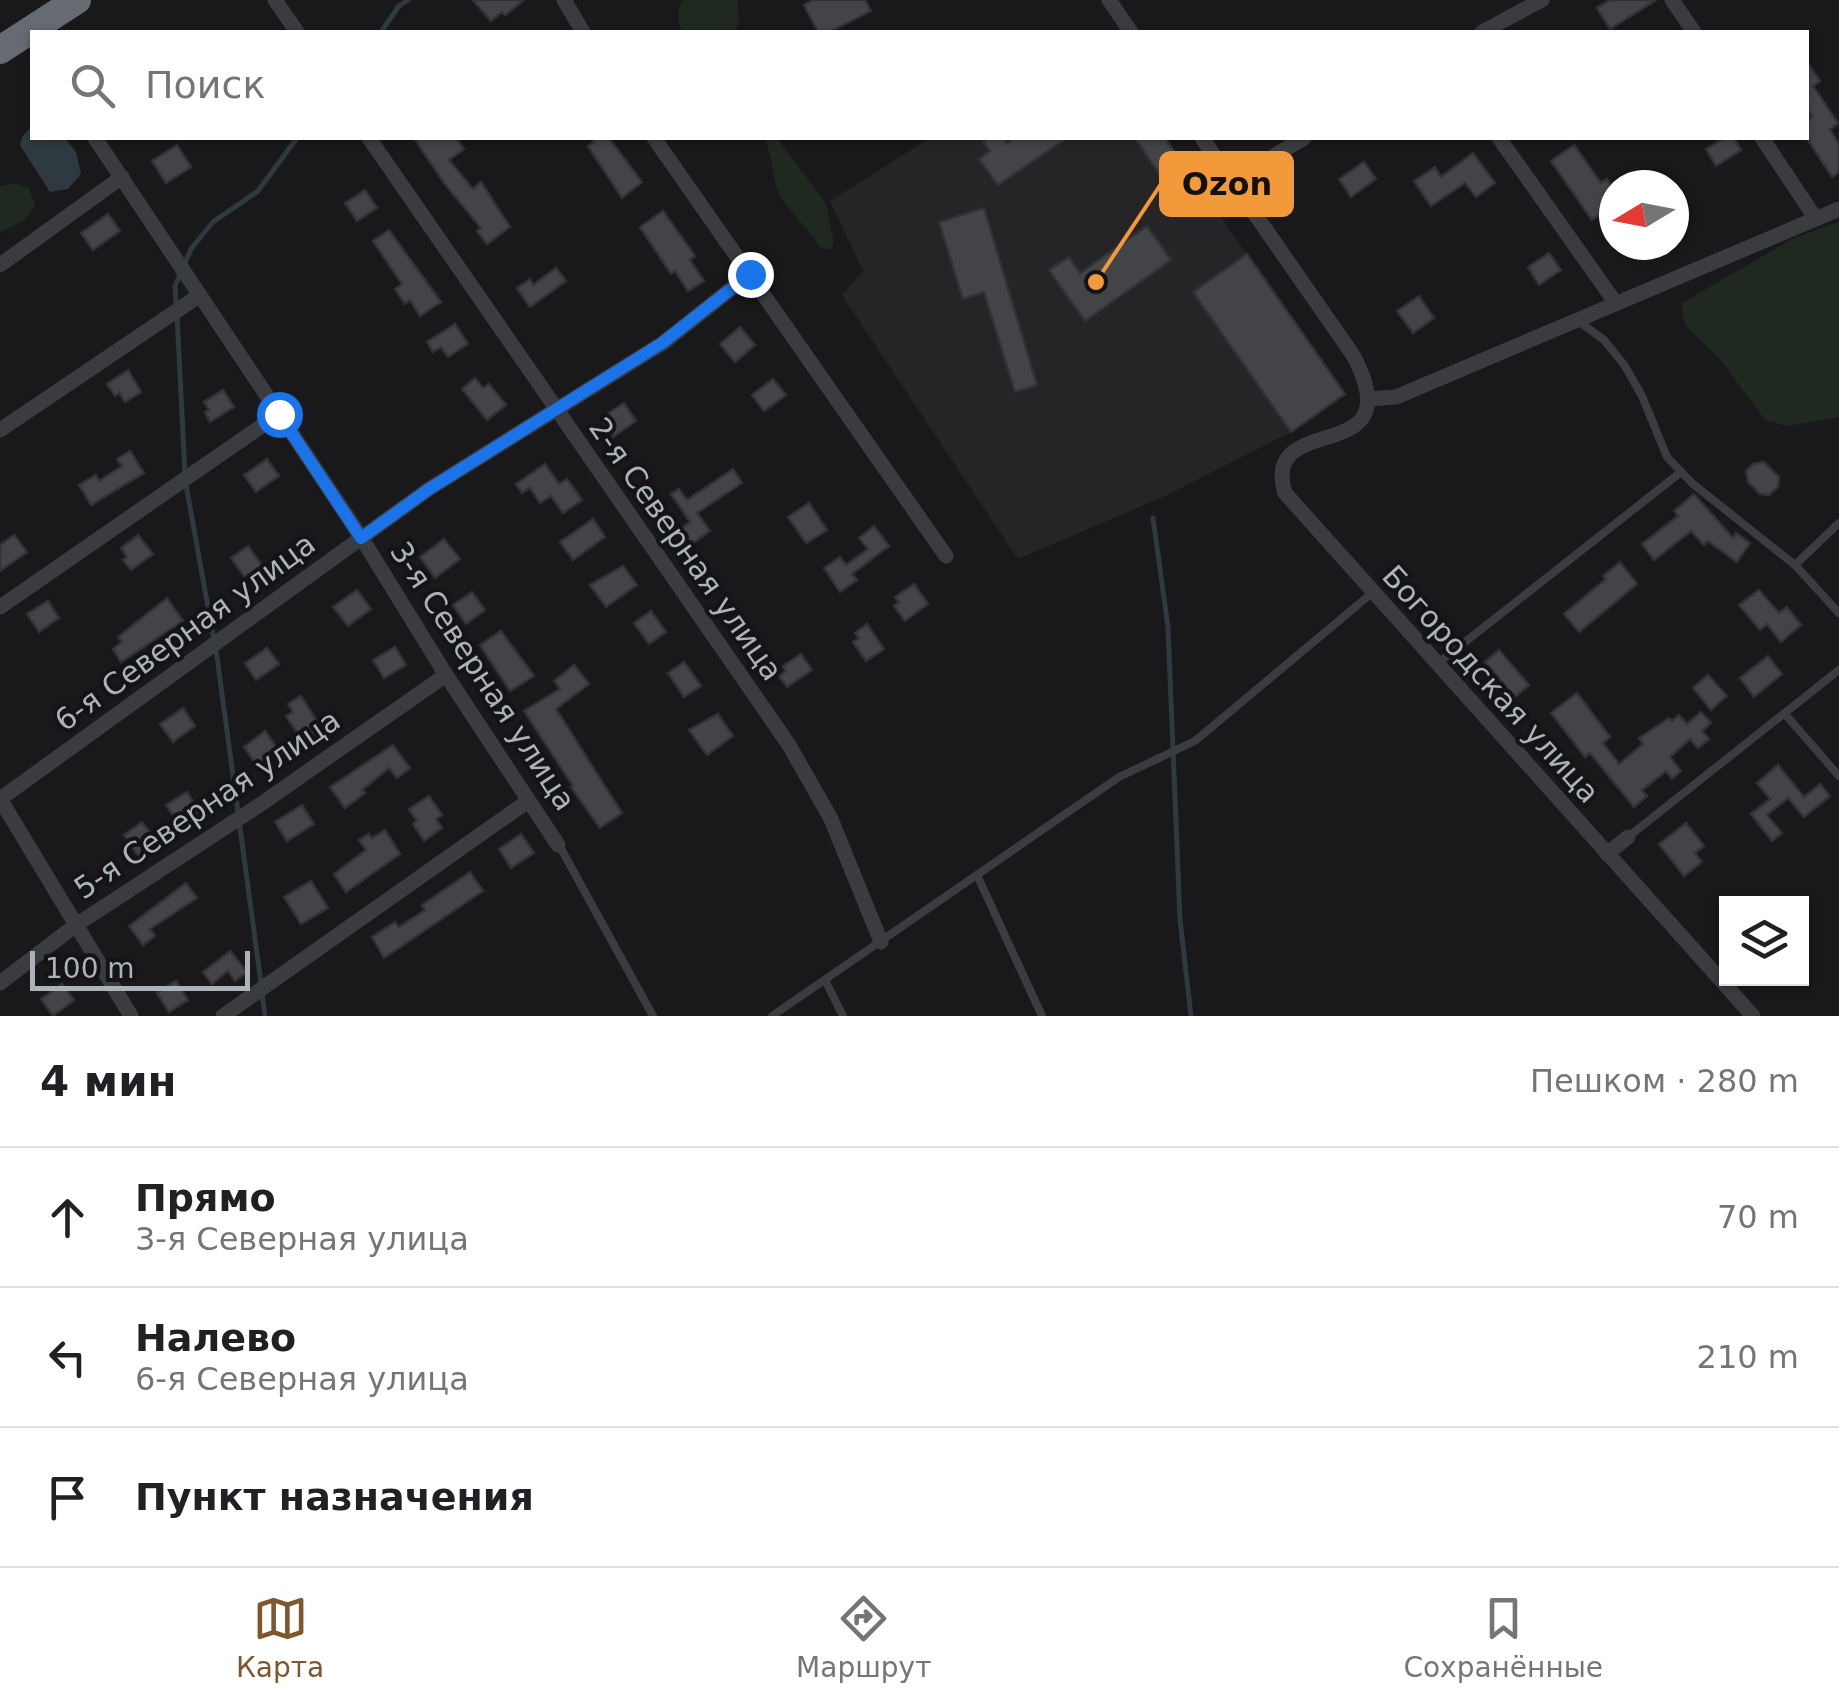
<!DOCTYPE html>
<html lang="ru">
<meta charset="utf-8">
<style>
:root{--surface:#fff;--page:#f2f2f2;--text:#202124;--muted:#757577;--line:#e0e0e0;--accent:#7e572e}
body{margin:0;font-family:"DejaVu Sans",sans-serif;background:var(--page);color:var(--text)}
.controls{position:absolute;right:30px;bottom:30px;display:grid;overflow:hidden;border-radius:0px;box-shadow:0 2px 8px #0004}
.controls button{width:90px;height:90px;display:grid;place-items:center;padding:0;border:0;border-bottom:2px solid var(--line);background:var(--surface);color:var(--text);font:50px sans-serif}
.compass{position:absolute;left:1599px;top:170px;width:90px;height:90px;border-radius:50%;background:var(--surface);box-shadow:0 2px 8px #0004;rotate:260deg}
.scale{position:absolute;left:30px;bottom:25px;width:220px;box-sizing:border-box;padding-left:10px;border:5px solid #abb2ba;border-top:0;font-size:28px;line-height:35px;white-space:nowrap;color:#abb2ba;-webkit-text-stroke:8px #141416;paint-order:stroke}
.stop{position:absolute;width:30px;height:30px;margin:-22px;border:8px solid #1a73e8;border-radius:50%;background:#fff}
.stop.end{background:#1a73e8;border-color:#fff;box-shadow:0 2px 10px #0008}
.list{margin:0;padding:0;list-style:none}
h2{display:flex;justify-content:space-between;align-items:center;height:130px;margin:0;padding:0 40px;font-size:42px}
h2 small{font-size:32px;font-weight:400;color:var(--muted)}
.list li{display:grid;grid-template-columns:65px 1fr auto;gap:30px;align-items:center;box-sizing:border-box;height:140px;padding:0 40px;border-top:2px solid var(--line)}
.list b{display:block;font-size:38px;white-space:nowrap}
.list p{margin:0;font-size:32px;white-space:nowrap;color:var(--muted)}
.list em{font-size:32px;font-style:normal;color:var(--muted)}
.icon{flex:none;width:55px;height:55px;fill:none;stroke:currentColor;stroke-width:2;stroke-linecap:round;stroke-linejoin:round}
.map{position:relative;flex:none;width:1839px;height:1016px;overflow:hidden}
.search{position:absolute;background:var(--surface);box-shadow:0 2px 8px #0004;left:30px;right:30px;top:30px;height:110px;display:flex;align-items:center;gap:25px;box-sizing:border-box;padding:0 35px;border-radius:0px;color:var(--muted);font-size:38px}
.sheet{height:550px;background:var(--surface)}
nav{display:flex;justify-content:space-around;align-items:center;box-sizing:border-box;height:140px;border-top:2px solid var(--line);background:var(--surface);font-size:28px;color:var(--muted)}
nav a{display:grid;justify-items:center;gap:5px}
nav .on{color:var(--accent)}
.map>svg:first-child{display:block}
</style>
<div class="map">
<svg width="1839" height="1016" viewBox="0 0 1839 1016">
<rect width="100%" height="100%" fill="#19191b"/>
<polygon fill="#252528" points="930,138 1165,138 1345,394 1291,432 1165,496 1018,559 842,295 863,271 830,201"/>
<g fill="#202920">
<path d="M683,0H737L739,21L735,32H682C678,21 676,10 683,0Z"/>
<path d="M764,138H777L826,203L834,244L830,249H822C810,231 794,216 782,199C771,181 774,157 764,138Z"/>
<polygon points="14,183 29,188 35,206 26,219 0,233 0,186"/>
<polygon points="1839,222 1839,417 1788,426 1765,420 1719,358 1684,324 1682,303 1794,238"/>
</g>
<polygon fill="#2e3a3f" points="32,126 32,138 65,138 76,152 81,174 68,189 50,192 20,145 22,137"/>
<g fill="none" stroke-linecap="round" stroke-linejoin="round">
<g stroke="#2e3a3f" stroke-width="5">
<polyline points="381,32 399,6 408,0"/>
<polyline points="176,304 175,286 191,249 213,222 258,191 297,138"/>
<polyline points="177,315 185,474"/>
<polyline points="186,485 217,657 261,983"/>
<polyline points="1153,518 1168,627 1180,920 1191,1016"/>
<polyline points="262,994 265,1016"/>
</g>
</g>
<g fill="#434448" stroke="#333337" stroke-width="2.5">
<polygon points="473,0 524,0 505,15 502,12 491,21"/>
<polygon points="813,0 865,0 871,11 829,32 818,32 804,5"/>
<polygon points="1610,0 1656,0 1610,29 1597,8"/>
<polygon points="1806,61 1820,81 1813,86 1838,123 1830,130 1839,144 1839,172 1832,177 1806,137 1806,121 1812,117 1806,108"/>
<polygon points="414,138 456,138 464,149 449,160 473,189 481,182 510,227 487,244 477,231 481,228 444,183"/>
<polygon points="591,138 609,138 642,182 622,198 588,146 594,142"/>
<polygon points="990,138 1003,138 1007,143 1014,138 1067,138 998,185 979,159 990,151 983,142"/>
<polygon points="1135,138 1165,138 1191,176 1170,190"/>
<polygon points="1725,138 1734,138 1741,150 1716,166 1706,149"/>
<polygon points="177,145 191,167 166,183 152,161"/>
<polygon points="1574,145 1601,183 1607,179 1614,190 1614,205 1592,220 1551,161"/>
<polygon points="1473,153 1495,183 1476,197 1465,183 1431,206 1414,181 1435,167 1441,177"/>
<polygon points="1364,162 1376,179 1351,197 1339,179"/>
<polygon points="365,190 377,208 357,221 345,203"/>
<polygon points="984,208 1037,385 1015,392 984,292 963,299 939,222"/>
<polygon points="663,211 695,256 690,260 704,281 688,291 675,271 671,274 640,227"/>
<polygon points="108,214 120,231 93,250 81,233"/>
<polygon points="1147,226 1171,260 1085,321 1049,270 1069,257 1080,273"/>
<polygon points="389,230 441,302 420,316 410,300 405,304 395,289 402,284 373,241"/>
<polygon points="1549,253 1561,270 1539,285 1528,267"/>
<polygon points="1247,254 1345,394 1291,432 1193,292"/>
<polygon points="556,268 566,281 530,307 517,288 530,279 533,285"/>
<polygon points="1419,296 1434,318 1413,333 1397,311"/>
<polygon points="455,324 468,344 448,357 441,347 433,352 427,342"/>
<polygon points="740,327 755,345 735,362 720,344"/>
<polygon points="128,370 141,392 125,402 119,393 115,396 107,384"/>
<polygon points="475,378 483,388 489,384 506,405 487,420 462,389"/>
<polygon points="773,379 786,395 764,411 752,395"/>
<polygon points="223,390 234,407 210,422 205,412 209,410 204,402"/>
<polygon points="624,403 636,421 613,437 601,418"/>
<polygon points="130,451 144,473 91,505 79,485 96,475 99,481 122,466 117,459"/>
<polygon points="267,459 279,476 256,492 244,475"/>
<polygon points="1764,462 1779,477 1778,487 1769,495 1760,494 1748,482 1746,471 1753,464"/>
<polygon points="545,464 559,484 567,479 582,500 563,513 551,496 540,503 530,488 522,493 516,484"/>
<polygon points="733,469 742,483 697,513 710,531 690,545 679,530 690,522 671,494 679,489 687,500"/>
<polygon points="1694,494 1733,538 1736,533 1750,543 1737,562 1708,541 1704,545 1691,531 1654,560 1642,544 1678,516 1674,511"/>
<polygon points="809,503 827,530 806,543 788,517"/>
<polygon points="593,519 605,537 573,560 560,542"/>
<polygon points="874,526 889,546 852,574 857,580 840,592 824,568 840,557 846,565 868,549 859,538"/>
<polygon points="14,535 27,552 0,571 0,545"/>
<polygon points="138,535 153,554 131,570 123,560 127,557 121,548"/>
<polygon points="444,539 460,559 435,578 420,557"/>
<polygon points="248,546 263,567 246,579 231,558"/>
<polygon points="1620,562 1637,584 1579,632 1564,614 1606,579 1603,576"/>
<polygon points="623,566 637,585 606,607 590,585"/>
<polygon points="914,584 928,604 905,621 894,606 899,602 895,597"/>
<polygon points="357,590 371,609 348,626 333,607"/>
<polygon points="1759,590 1779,613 1787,607 1801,625 1781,642 1767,624 1760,630 1739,605"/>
<polygon points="472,592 485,610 466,624 453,605"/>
<polygon points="167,598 183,621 121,662 113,649 122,642 118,637"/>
<polygon points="48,601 59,618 39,632 27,614"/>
<polygon points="651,611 666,632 649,644 634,623"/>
<polygon points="867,624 884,649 866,661 853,642 859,638 855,633"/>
<polygon points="501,631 534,676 510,691 480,645"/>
<polygon points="395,647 406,665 384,678 373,660"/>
<polygon points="267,648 279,664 256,680 245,663"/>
<polygon points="1499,650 1529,685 1515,697 1485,662"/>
<polygon points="801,654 812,670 787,687 779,676 786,671 783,666"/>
<polygon points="1768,656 1782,674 1754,697 1740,678"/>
<polygon points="684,662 701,686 684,697 668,673"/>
<polygon points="574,665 589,684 556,709 622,813 600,828 571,787 573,786 524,711 560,689 554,681"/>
<polygon points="1708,675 1727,696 1711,710 1693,688"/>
<polygon points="1577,693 1610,737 1603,743 1619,764 1643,744 1639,738 1669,718 1672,721 1679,715 1687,724 1701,712 1711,723 1702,731 1709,739 1698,748 1690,739 1670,757 1681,771 1672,779 1666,771 1642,790 1647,796 1634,807 1590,753 1585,757 1551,713"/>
<polygon points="301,696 323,731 304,743 286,716 293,712 288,704"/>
<polygon points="183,708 195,726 173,742 160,724"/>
<polygon points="718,714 733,736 707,755 689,730"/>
<polygon points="265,731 279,751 257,766 244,747"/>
<polygon points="393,745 410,768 397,778 389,768 362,790 365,793 345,808 330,787"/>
<polygon points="1778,765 1804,797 1820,784 1830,796 1804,817 1788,798 1767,815 1782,833 1772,841 1751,814 1770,799 1757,783"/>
<polygon points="187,792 200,813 180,826 166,805"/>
<polygon points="429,796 442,815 436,819 442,828 424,841 413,824 417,821 409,809"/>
<polygon points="302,805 314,824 287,841 275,822"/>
<polygon points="142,822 158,843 139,857 124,835"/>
<polygon points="1686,823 1704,846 1695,853 1702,862 1684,876 1659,844"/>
<polygon points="385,830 400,854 346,892 334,874 366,850 359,840 369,834 372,838"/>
<polygon points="521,834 534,853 511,868 499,849"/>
<polygon points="470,872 483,891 384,958 372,937 395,922 399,927 425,910 422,905"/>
<polygon points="311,881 328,908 301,924 284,897"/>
<polygon points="186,883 197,898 150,929 155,936 143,945 129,926"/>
<polygon points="230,951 247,972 235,981 228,971 212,984 203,972"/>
<polygon points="176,981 188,1000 169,1012 157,993"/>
<polygon points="62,984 74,1000 53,1016 41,999"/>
</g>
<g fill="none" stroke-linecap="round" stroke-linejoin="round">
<g stroke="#3a3c40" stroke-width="8">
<polyline points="1577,320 1604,340 1625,366 1642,396 1667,457 1693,484 1795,565 1839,613"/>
<polyline points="1795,565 1839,523"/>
<polyline points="1437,664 1681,472"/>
<polyline points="1784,713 1839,776"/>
<polyline points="1628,837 1839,670"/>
<polyline points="559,845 653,1016"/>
<polyline points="977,875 1042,1016"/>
<polyline points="825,980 843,1016"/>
<polyline points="772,1016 1119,777 1195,741 1372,593"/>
</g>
<g stroke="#3a3c40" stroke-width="15">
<polyline points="275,0 297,32"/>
<polyline points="564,0 583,32"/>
<polyline points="1109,0 1131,32"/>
<polyline points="1672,0 1694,32"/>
<polyline points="1482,32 1542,0"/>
<polyline points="95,138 361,537 446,675 558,845"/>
<polyline points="369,138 789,745 831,819 881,942"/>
<polyline points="654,138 946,556"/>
<path d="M1202,138L1353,355C1415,471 1259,408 1285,493L1753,1016"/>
<polyline points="1499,138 1615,302"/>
<polyline points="1762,138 1816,219"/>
<polyline points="1232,181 1304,138"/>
<polyline points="0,265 122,177"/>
<polyline points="1370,399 1396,397 1839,209"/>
<polyline points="0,430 200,295"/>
<polyline points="0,607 279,414"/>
<polyline points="1607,854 1628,837"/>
<polyline points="0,983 76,925 258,806 446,675"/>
<polyline points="131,1016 0,799 429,489 663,343 750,274"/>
<polyline points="223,1016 528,801"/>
</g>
<polyline stroke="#666a71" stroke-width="28" points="0,50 77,0"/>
</g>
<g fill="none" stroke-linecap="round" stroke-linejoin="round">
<polyline stroke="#1a73e8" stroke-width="12" points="279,414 361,538 429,489 662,343 750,274"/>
</g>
<g text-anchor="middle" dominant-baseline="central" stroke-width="8" stroke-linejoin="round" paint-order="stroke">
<g font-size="30" fill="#abb2ba" stroke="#141416">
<text transform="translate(686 549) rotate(55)">2-я Северная улица</text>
<text transform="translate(185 632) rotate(-36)">6-я Северная улица</text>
<text transform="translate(483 676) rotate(57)">3-я Северная улица</text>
<text transform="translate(1491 684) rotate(48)">Богородская улица</text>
<text transform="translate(207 804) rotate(-34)">5-я Северная улица</text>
</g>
</g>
<path fill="none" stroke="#f2993a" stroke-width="4" d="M1096 282L1161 184"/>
<circle fill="#f2993a" stroke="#141416" stroke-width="4" cx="1096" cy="282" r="10"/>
<rect fill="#f2993a" stroke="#f2993a" stroke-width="4" x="1161" y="153" width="131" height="62" rx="10"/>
<g font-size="32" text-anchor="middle" font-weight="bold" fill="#111">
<text x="1227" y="195">Ozon</text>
</g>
</svg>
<div class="controls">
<button><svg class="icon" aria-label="layers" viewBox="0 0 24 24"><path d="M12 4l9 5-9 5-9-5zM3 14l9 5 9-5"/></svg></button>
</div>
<svg class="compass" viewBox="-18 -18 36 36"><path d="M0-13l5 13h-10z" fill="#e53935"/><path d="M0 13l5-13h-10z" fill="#757577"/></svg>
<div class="scale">100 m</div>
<div class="stop" style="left:279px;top:414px"></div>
<div class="stop end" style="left:750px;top:274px"></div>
<div class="search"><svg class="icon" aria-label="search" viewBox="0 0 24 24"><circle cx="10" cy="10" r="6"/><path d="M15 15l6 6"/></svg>Поиск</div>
</div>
<section class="sheet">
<h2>4 мин<small>Пешком · 280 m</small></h2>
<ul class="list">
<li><svg class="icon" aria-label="ahead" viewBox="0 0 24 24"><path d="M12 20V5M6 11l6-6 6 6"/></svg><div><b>Прямо</b><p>3-я Северная улица</p></div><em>70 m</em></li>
<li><svg class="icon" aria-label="left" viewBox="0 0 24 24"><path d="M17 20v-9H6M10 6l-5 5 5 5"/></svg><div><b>Налево</b><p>6-я Северная улица</p></div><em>210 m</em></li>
<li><svg class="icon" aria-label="arrive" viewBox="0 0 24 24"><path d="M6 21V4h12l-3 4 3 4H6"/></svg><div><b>Пункт назначения</b></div></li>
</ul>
</section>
<nav>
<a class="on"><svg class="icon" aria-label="map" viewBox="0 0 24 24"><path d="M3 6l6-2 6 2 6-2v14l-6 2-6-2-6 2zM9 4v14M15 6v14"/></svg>Карта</a>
<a><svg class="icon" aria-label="directions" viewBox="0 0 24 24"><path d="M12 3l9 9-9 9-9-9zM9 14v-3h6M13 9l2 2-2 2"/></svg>Маршрут</a>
<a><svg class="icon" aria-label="saved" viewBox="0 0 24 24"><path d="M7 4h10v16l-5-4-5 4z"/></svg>Сохранённые</a>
</nav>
